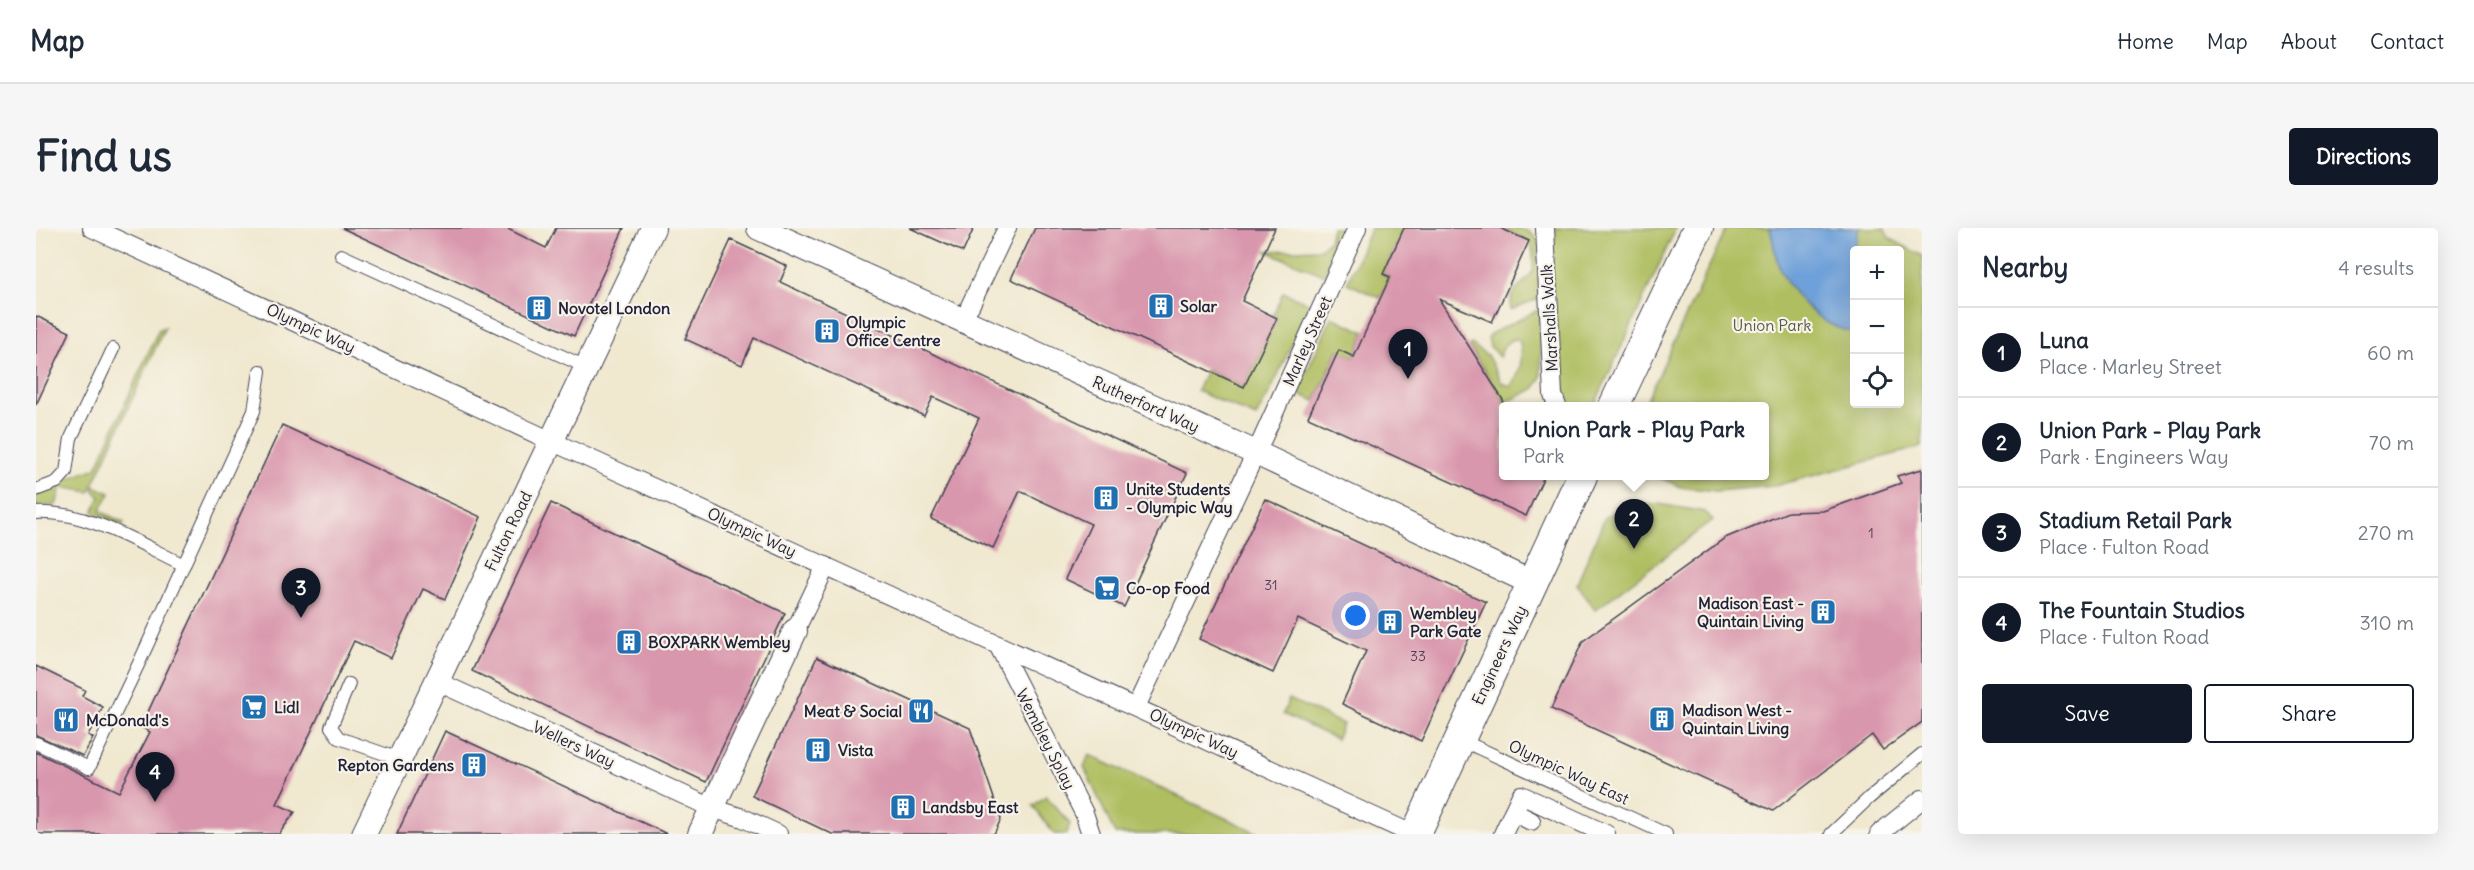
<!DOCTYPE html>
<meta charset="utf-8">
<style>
:root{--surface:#fff;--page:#f6f6f7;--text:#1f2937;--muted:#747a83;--line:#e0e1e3;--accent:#111827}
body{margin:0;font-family:Delius,sans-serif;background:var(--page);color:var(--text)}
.controls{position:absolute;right:18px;top:18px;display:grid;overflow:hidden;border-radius:6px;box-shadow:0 6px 24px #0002}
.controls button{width:54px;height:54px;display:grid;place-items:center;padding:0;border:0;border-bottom:2px solid var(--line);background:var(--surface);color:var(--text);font:30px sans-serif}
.you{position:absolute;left:1320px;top:388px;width:21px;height:21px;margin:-15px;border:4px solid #fff;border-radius:50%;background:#1a73e8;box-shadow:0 0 0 9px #1a73e833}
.badge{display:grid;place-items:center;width:39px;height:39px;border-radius:50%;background:var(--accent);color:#fff;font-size:20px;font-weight:700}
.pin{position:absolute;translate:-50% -50px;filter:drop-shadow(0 2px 3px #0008)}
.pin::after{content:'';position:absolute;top:32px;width:21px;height:18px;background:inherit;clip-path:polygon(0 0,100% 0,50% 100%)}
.popup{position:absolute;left:1463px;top:174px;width:270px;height:78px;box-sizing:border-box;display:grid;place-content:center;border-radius:6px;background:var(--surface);filter:drop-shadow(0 2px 4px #0005);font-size:20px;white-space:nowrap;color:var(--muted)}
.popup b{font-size:22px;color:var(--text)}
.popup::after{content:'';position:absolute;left:50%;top:100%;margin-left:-12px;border:12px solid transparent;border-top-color:var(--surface)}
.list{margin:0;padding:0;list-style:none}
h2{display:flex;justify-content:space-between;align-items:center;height:78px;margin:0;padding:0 24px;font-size:26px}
h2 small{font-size:20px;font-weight:400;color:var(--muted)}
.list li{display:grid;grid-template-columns:39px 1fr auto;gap:18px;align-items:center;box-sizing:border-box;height:90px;padding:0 24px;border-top:2px solid var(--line)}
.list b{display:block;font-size:22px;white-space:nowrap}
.list p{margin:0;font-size:20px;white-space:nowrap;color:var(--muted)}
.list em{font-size:20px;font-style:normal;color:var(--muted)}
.actions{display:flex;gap:12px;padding:18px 24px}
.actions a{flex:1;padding:14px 0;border:2px solid var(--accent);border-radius:6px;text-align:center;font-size:21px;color:var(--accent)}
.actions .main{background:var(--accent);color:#fff}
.icon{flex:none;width:33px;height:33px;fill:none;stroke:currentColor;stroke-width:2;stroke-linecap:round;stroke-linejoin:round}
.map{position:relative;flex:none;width:1886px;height:606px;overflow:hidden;border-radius:6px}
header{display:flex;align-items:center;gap:36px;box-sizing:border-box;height:84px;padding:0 30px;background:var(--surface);border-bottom:2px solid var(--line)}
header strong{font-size:28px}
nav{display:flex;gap:33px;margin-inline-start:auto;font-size:21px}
.intro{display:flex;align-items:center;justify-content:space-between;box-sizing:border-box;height:144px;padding:0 36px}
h1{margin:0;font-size:42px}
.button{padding:15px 27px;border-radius:6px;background:var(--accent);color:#fff;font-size:21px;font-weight:700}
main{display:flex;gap:36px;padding:0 36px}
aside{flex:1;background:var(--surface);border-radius:6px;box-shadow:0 6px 24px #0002}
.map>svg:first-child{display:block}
</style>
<header>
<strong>Map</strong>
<nav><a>Home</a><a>Map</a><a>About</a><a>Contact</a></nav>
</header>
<div class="intro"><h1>Find us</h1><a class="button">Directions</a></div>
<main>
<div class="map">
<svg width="1886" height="606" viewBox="0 0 1886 606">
<rect width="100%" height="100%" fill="#f7f3e8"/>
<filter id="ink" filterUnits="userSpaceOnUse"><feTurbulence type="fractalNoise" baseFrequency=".0167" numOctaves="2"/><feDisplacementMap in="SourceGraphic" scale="12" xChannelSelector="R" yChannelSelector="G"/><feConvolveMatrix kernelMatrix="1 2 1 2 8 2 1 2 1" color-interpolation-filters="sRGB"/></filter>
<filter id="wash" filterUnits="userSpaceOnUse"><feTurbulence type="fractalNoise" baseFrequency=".008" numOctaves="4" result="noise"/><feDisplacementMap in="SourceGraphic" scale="24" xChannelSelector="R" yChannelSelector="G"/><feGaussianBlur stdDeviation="1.35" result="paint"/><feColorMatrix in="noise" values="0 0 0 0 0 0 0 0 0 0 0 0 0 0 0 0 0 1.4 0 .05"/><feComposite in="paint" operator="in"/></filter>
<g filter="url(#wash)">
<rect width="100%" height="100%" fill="#f0e8cf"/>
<g fill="#afbe60" stroke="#68704e" stroke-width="1.5" fill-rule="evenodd">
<polygon points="1296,0 1309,0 1288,47 1230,23 1283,21 1293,13"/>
<polygon points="1335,0 1368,0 1347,46 1354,49 1344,70 1311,55"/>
<path d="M1464,0C1479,0 1496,0 1502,12L1503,70L1475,82C1471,61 1489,59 1497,42C1498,7 1495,14 1464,0Z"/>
<polygon points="1509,0 1640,0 1558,178 1521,178"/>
<path d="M1691,0H1848L1853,10L1886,28V219L1738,258L1680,263L1645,259L1620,248H1728V178H1608ZM1818,22H1864V176H1818Z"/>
<polygon points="1247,64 1274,76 1235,162 1220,189 1161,163 1170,142 1208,159 1241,90 1237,87"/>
<path d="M1504,81L1505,150L1498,161L1469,175L1433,118L1435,116L1451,127L1466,155L1474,158C1485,149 1488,124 1483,112C1472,108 1467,120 1463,129L1453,117L1451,110L1454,106Z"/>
<polygon points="1296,89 1329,104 1318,129 1302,122 1279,173 1261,165"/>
<polygon points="129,99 54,264 25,259 20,277 0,279 0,264 60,240 123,101"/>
<polygon points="58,258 74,265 64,283 88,295 86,298 57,284 64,269 58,263"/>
<polygon points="1623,276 1669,284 1677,292 1559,382 1541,356 1569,289 1586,278"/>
<polygon points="1253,471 1307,496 1300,511 1247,486"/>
<polygon points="1053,527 1224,606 1079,606 1048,539"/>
<polygon points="1010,568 1034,596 1030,606 1018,606 997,578"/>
</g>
<path fill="#6ea0d9" stroke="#48618a" stroke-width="1.5" d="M1734,0H1823L1818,22V104C1786,100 1757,69 1744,42C1739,29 1737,13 1734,0Z"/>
<g id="blocks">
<g fill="#d997ad">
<polygon points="306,0 470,0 510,20 520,0 588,0 538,108"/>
<polygon points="874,0 938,0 927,24"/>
<polygon points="999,0 1239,0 1206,73 1241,90 1208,159 975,51"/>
<polygon points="1368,0 1464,0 1493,13 1456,94 1403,71 1467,172 1467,248 1508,248 1490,288 1272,189 1303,122 1318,129 1354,49 1347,46"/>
<polygon points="695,12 751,38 744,54 1151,245 1088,379 1029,351 1055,296 984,263 957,320 895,291 943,190 897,169 888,188 718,110 706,137 649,111"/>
<polygon points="0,88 34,104 0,177"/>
<polygon points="246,197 445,289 409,371 387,361 355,430 318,413 241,576 259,584 243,606 0,606 0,524 83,564 114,504 105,499"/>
<polygon points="1886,241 1886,494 1847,522 1836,507 1737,583 1515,481 1547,413 1689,310 1752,284 1787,283 1865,255 1861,248"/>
<polygon points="1229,271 1450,374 1385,513 1306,476 1330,423 1262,391 1237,445 1163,411"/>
<polygon points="515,275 749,385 670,554 436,443"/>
<polygon points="781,429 934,500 965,591 958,606 796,606 716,568"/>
<polygon points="0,438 49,462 46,468 67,479 52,507 57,510 47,528 0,507"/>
<polygon points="409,503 631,606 361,606"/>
</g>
</g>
</g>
<g filter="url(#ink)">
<use href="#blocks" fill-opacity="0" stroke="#414051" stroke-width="1.5"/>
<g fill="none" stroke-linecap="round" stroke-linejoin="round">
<defs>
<g id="service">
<polyline points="305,27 550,139"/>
<polyline points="0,262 21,254 30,244 35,210 77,121"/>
<path d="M0,285C50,282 104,316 148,337"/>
<polyline points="313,456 295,499 303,510 363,531"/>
<polyline points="1425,512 1630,606"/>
<polyline points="0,515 53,540 103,435 218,183 224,143"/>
<polyline points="1795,606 1833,570 1886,526"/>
</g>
<g id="pedestrian">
<polyline points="56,0 539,224 1376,606"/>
<polyline points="1509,0 1517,167 1521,178"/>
<polyline points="934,78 971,0"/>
<polyline points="759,403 790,338"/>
<polyline points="962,417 1048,585 1055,606"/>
<polyline points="400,453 676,580 707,590 742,606"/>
<polyline points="1100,479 1225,214 1321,0"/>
<polyline points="1477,584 1495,593"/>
<polyline points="1467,606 1485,567 1570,606"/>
<polyline points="1843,606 1886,571"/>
</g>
<g id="minor">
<polyline points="723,0 1220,225 1496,355"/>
<polyline points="328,606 617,0"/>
<polyline points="664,606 759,403"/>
</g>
<g id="tertiary">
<polyline points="1578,178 1662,0"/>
<polyline points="1380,606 1546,248"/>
</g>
</defs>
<use href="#service" stroke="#414051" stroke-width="14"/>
<use href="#pedestrian" stroke="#414051" stroke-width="20"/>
<use href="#minor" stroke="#414051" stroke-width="26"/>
<use href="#tertiary" stroke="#414051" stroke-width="32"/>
<use href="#service" stroke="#fff" stroke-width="12"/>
<use href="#pedestrian" stroke="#fff" stroke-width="18"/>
<use href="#minor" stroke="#fff" stroke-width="24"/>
<use href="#tertiary" stroke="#fff" stroke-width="30"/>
</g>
</g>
<defs>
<symbol id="building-square" viewBox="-11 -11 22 22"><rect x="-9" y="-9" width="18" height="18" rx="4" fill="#1f6fb2" stroke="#f7f3e8"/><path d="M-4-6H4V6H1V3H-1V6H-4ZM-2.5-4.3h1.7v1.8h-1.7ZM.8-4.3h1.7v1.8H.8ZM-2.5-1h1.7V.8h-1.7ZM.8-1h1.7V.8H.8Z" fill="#fff"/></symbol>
<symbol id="supermarket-square" viewBox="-11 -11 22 22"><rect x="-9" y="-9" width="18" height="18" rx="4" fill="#1f6fb2" stroke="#f7f3e8"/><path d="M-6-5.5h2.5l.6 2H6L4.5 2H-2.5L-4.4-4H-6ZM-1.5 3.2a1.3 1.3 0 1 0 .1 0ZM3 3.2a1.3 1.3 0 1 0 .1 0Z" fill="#fff"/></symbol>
<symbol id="restaurant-square" viewBox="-11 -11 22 22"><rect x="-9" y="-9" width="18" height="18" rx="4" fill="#1f6fb2" stroke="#f7f3e8"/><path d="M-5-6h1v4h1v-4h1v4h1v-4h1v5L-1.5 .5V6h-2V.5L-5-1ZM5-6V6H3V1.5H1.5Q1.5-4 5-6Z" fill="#fff"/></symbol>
</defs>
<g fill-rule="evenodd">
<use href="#building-square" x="1110" y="63" width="30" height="30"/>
<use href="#building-square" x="488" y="65" width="30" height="30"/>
<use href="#building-square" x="776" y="88" width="30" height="30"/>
<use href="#building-square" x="1055" y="255" width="30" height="30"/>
<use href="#supermarket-square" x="1056" y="345" width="30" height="30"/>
<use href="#building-square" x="1772" y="369" width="30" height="30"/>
<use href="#building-square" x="1339" y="379" width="30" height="30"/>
<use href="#building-square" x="578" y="399" width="30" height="30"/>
<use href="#supermarket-square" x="203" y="464" width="30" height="30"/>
<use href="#restaurant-square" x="870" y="468" width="30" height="30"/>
<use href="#building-square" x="1611" y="476" width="30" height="30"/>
<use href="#restaurant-square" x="15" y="477" width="30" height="30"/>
<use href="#building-square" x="767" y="507" width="30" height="30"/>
<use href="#building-square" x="423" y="522" width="30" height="30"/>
<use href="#building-square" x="852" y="564" width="30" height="30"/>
</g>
<g text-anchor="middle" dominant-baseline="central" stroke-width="4.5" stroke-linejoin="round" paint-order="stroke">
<g font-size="14" fill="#503f58">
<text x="1835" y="305">1</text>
<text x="1235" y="357">31</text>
<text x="1382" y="428">33</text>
</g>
<g font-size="16" font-weight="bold" fill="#22223b" stroke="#f7f3e8" text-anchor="start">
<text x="1144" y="78">Solar</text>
<text x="522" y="80">Novotel London</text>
<text x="810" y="94">Olympic<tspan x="810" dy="18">Office Centre</tspan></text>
<text x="1090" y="261">Unite Students<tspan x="1090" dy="18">- Olympic Way</tspan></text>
<text x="1090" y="360">Co-op Food</text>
<text x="1768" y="375" text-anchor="end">Madison East -<tspan x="1768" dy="18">Quintain Living</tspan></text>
<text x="1374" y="385">Wembley<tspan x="1374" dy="18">Park Gate</tspan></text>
<text x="612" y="414">BOXPARK Wembley</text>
<text x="238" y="479">Lidl</text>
<text x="1646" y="482">Madison West -<tspan x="1646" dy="18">Quintain Living</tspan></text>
<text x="866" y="483" text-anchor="end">Meat &amp; Social</text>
<text x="50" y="492">McDonald's</text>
<text x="802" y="522">Vista</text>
<text x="418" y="537" text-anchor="end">Repton Gardens</text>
<text x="886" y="579">Landsby East</text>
</g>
<g font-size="16" fill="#22223b" stroke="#f7f3e8">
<text transform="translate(1513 90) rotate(-93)">Marshalls Walk</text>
<text transform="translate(275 100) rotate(25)">Olympic Way</text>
<text transform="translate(1271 113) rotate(-66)">Marley Street</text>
<text transform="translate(1110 176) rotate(24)">Rutherford Way</text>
<text transform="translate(472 303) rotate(-64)">Fulton Road</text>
<text transform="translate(716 304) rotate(25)">Olympic Way</text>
<text transform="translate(1463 427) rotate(-65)">Engineers Way</text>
<text transform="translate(1158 505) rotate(25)">Olympic Way</text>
<text transform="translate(1010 511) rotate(63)">Wembley Splay</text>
<text transform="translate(538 516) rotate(25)">Wellers Way</text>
<text transform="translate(1533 544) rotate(25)">Olympic Way East</text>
</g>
<g font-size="16" fill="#535948" stroke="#f7f3e8">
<text x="1736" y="97">Union Park</text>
</g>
</g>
</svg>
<div class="controls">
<button>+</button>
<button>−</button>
<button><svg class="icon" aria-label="locate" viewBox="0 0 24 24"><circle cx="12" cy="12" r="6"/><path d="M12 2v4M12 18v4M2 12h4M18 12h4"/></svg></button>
</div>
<div class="you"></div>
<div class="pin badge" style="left:1372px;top:151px">1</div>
<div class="pin badge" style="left:1598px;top:321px">2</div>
<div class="popup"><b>Union Park - Play Park</b>Park</div>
<div class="pin badge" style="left:265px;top:390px">3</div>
<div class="pin badge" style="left:119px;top:574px">4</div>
</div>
<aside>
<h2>Nearby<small>4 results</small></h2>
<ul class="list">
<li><span class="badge">1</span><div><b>Luna</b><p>Place · Marley Street</p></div><em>60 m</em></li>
<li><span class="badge">2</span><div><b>Union Park - Play Park</b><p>Park · Engineers Way</p></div><em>70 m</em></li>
<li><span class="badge">3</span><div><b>Stadium Retail Park</b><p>Place · Fulton Road</p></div><em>270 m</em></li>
<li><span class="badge">4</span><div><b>The Fountain Studios</b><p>Place · Fulton Road</p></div><em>310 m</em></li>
</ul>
<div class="actions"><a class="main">Save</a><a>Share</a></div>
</aside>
</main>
